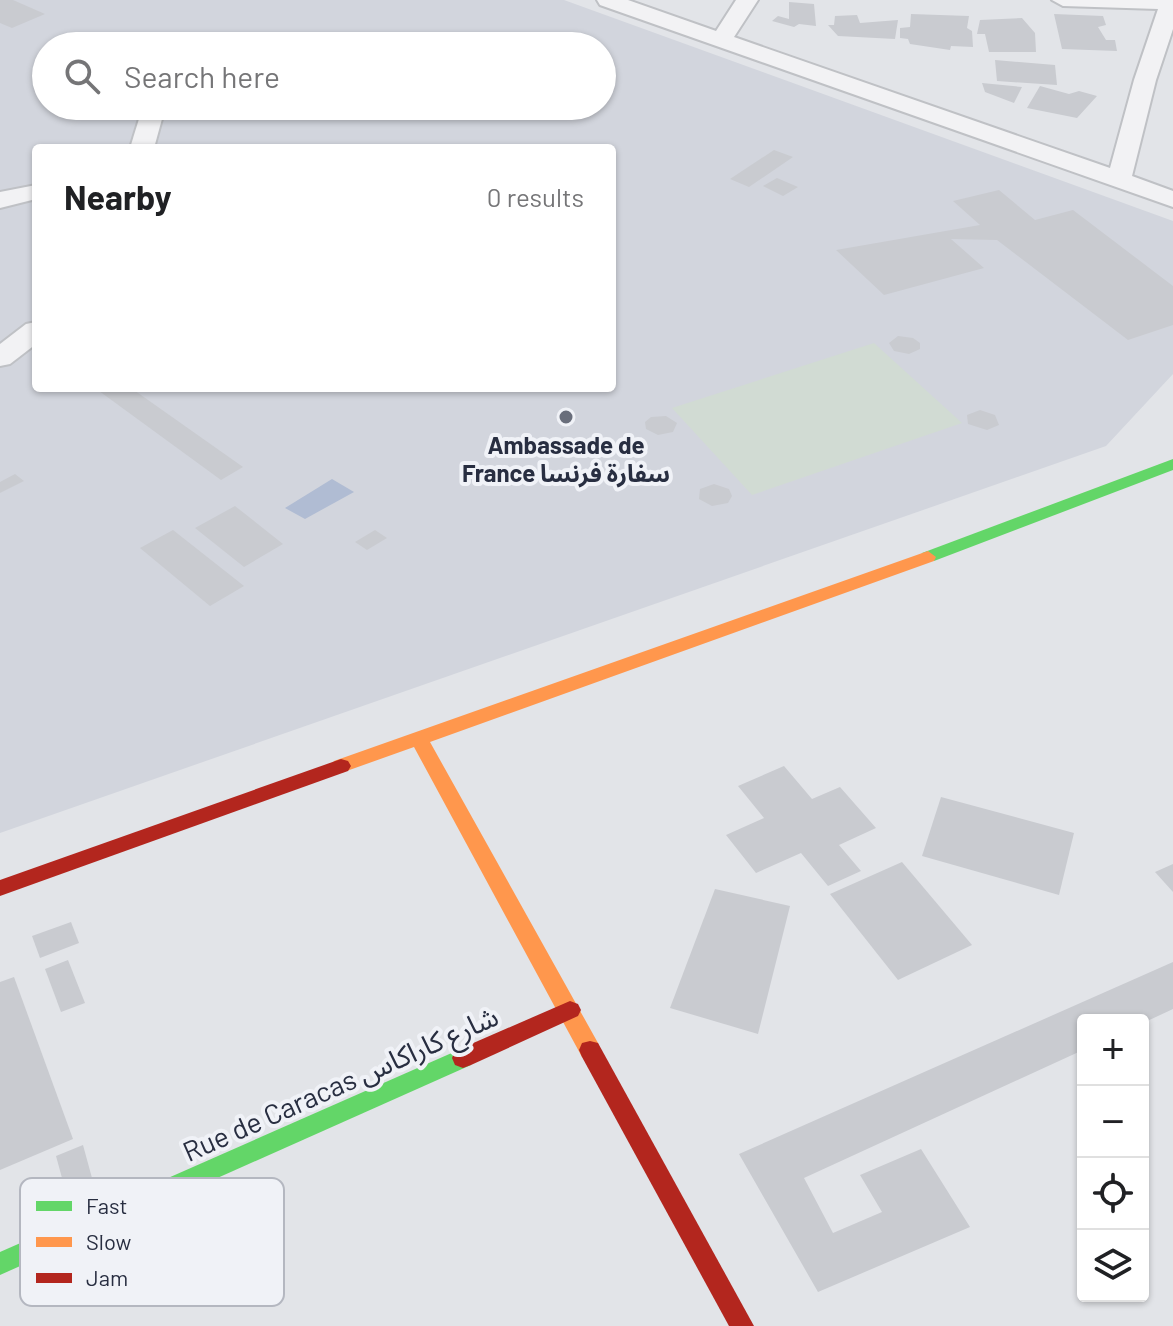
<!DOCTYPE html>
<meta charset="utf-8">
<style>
:root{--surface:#fff;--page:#f2f2f2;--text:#202124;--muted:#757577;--line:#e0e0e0}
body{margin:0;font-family:Barlow,"Noto Sans Arabic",sans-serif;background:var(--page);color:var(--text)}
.controls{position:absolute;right:24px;bottom:24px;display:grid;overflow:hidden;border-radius:8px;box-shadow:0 2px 6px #0004}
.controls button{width:72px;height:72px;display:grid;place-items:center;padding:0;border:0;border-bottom:2px solid var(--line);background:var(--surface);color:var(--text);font:40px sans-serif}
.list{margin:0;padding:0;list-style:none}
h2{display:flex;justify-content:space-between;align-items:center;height:104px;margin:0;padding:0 32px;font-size:34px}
h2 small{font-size:26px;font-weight:400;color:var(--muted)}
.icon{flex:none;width:44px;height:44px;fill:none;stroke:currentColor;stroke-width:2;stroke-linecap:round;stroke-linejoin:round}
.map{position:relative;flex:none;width:1173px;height:1326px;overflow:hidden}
.search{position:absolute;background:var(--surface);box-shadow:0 2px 6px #0004;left:32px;top:32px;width:584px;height:88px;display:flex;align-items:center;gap:20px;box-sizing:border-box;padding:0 28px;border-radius:44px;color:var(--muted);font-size:30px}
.panel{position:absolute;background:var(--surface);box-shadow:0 2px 6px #0004;left:32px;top:144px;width:584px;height:248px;border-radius:8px}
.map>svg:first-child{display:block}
</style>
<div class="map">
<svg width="1173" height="1326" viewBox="0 0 1173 1326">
<rect width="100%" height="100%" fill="#e2e4e8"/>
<path fill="#d2d5dd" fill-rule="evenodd" d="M0,0H564L1173,221V374L1106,446L0,833ZM46,46H602V106H46ZM36,148H612V388H36Z"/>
<polygon fill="#d1dbd3" points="874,343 962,423 752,495 672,408"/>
<polygon fill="#b0bcd3" points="332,479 354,492 305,519 285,508"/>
<g fill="#c9cbd0">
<polygon points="0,0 13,0 45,14 12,28 0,23"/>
<polygon points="789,2 814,4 816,26 799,24 794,27 772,21 778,16 789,19"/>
<polygon points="911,14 969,16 967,28 972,31 973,47 951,46 950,50 910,44 908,39 900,38 900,28 910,27"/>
<polygon points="1054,14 1103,16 1106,25 1098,27 1106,40 1115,40 1117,51 1062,49"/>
<polygon points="857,15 860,23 898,20 895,39 838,36 828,25 834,25 835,16"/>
<polygon points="1022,18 1035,33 1036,52 989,52 985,34 977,34 980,20"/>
<polygon points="995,60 1055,65 1057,85 997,81"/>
<polygon points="982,83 1022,87 1014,103 985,92"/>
<polygon points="1040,86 1069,94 1079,91 1097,96 1077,118 1027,108"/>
<polygon points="339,106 380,106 358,114"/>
<polygon points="774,150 793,157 749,187 730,179"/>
<polygon points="777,178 798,187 783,196 763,186"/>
<polygon points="999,190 1035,220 1073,210 1173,286 1173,325 1128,340 997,240 951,239 984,268 884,295 836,250 980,225 953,201"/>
<polygon points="898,336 913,338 920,343 920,349 909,354 894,351 889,343"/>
<polygon points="95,388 131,388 243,467 221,480"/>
<polygon points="980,410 995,415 999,425 987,430 968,424 967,415"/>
<polygon points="666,416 677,423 673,432 658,435 646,429 645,422 651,417"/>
<polygon points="15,474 24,481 0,493 0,482"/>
<polygon points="714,484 729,489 732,496 728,503 712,506 699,499 700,489"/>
<polygon points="235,506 283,544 244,567 195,528"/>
<polygon points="173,530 244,586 210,606 140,548"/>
<polygon points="375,530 387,538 367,550 355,542"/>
<polygon points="784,766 812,799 840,787 876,828 839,845 861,871 828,886 801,853 756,873 726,835 764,818 738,786"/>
<polygon points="941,797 1074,833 1059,895 922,856"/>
<polygon points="902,862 972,945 898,980 830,894"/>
<polygon points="1173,864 1173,892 1155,872"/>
<polygon points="715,889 790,906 758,1034 670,1008"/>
<polygon points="71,922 79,943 40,958 32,936"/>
<polygon points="68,960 85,1003 61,1012 45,969"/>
<polygon points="1173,962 1173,1009 1143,1023 1143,1020 1083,1020 1083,1050 804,1178 833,1233 882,1212 860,1175 921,1149 970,1227 818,1292 739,1154"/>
<polygon points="14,977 73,1139 0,1170 0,982"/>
<polygon points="83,1145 92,1178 65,1189 56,1156"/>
</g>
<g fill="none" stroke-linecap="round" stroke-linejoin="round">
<defs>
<g id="street">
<polygon points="597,0 628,0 716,31 736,0 758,0 734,37 1110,168 1134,80 1158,9 1063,6 1052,0 1173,0 1173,29 1156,80 1132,176 1173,191 1173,207 600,5"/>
<polygon points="143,106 165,108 154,148 130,148"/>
<polygon points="36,185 36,199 0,208 0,192"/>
<polygon points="36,322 36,344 10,364 0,366 0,344 26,324"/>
</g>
</defs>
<use href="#street" stroke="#bfc1c5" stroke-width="4"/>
<use href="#street" fill="#f2f2f4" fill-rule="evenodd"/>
<g fill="#63d668" fill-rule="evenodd">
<polygon points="1173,459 1173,470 934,561 922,561 920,557 922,553"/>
<polygon points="463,1048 471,1051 474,1058 471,1065 0,1275 0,1252"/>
</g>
<polygon fill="#ff974d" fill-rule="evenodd" points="928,551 936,557 934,561 430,742 598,1043 601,1050 598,1057 590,1059 582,1057 414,747 341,773 334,771 331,766 334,761"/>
<g fill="#b3261e" fill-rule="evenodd">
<polygon points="341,759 348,761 351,766 348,771 0,896 0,880"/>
<polygon points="570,1001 578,1004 581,1010 578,1016 471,1065 463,1068 455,1065 452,1058 455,1051"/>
<polygon points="590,1041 598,1043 754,1326 729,1326 582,1057 579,1050 582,1043"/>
</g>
</g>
<circle fill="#696e7b" stroke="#f0f2f7" stroke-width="3" cx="566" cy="417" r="8"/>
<g text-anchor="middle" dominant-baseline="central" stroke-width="8" stroke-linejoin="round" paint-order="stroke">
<g font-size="24" font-weight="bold" fill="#282e41" stroke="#f0f2f7">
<text x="566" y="444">Ambassade de<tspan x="566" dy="28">France سفارة فرنسا</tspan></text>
</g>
<g font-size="28" fill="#282e41" stroke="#f0f2f7">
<text transform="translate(340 1083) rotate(-24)">Rue de Caracas شارع كاراكاس</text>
</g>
</g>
<rect x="20" y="1178" width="264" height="128" rx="12" fill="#f0f2f7" stroke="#b4b7c0" stroke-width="2"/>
<rect x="36" y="1201" width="36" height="10" fill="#63d668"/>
<rect x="36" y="1237" width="36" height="10" fill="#ff974d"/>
<rect x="36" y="1273" width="36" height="10" fill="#b3261e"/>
<g font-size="22" fill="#282e41">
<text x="86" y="1214">Fast</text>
<text x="86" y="1250">Slow</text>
<text x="86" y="1286">Jam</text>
</g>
</svg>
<div class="controls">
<button>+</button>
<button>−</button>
<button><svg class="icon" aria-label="locate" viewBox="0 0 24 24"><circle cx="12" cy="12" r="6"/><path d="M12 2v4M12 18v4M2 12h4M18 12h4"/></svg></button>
<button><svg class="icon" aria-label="layers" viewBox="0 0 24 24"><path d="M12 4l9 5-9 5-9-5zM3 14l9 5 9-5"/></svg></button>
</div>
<div class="search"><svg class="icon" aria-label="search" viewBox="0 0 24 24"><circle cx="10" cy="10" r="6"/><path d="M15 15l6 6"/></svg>Search here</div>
<section class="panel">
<h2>Nearby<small>0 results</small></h2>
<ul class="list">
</ul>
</section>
</div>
